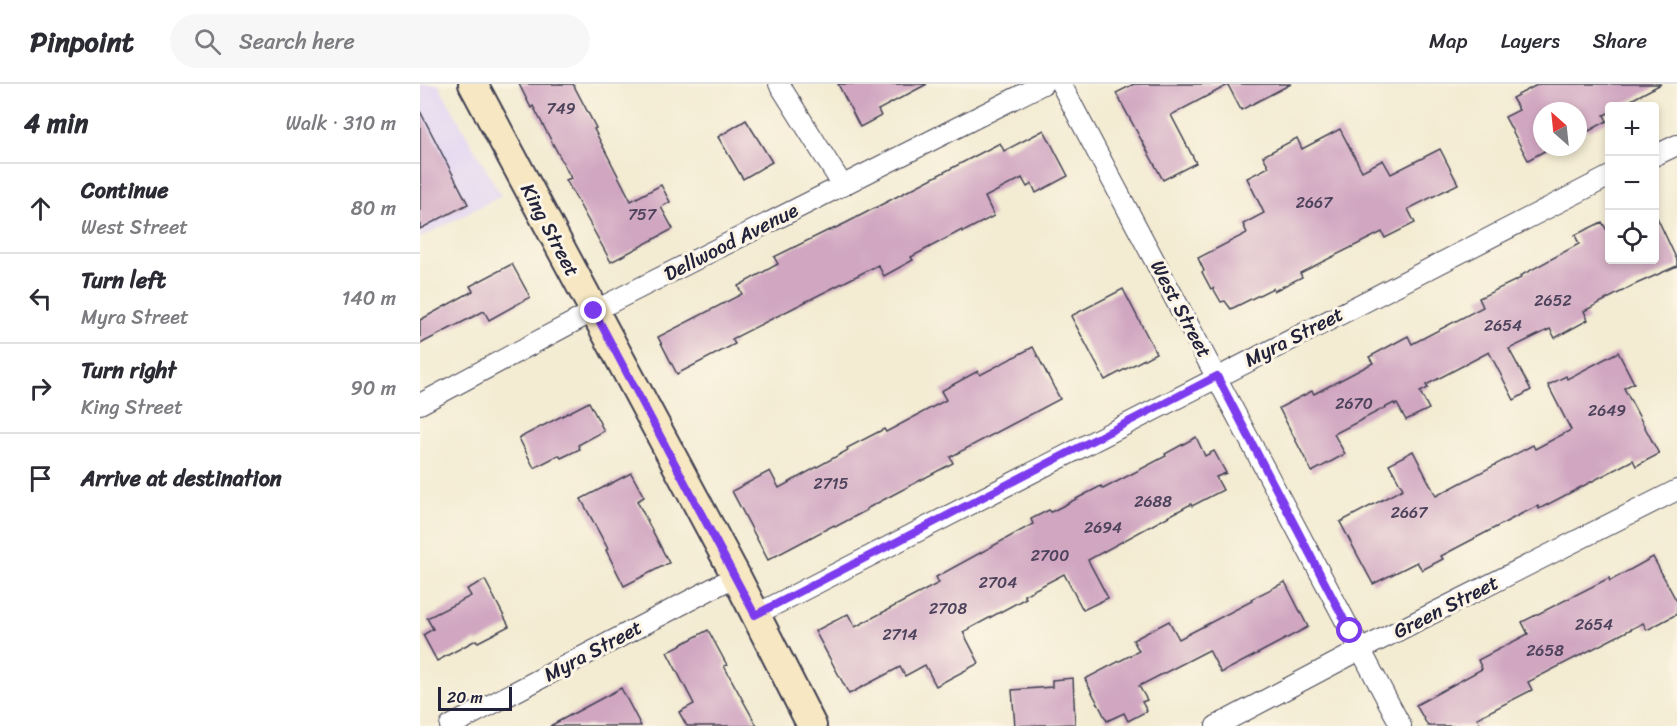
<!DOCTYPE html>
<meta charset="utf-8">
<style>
:root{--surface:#fff;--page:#f7f7f7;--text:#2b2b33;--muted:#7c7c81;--line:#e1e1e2}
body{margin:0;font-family:Sriracha,sans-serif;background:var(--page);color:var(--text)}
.controls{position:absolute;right:18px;top:18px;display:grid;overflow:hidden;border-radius:6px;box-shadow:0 3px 9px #0003}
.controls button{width:54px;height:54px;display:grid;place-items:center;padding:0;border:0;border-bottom:2px solid var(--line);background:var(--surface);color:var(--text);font:30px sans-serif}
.compass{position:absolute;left:1113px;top:18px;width:54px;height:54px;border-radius:50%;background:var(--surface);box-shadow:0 3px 9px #0003;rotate:333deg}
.scale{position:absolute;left:18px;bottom:15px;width:74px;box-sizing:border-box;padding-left:6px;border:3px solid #22223b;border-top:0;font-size:16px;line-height:21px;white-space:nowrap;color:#22223b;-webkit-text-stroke:4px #fcf5e5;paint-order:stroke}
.stop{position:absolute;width:18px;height:18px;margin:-14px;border:4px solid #7c3aed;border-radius:50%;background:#fff}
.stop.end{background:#7c3aed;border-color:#fff;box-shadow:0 2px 6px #0008}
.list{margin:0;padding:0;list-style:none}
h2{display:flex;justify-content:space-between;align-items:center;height:78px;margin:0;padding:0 24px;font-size:26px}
h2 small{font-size:20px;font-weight:400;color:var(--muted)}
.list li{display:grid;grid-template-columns:39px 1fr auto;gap:18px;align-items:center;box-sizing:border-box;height:90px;padding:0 24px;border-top:2px solid var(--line)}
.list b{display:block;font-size:22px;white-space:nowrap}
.list p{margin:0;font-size:20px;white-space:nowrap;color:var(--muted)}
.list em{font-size:20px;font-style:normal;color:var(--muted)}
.icon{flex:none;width:33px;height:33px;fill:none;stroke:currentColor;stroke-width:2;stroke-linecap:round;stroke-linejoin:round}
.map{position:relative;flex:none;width:1257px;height:642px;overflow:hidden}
header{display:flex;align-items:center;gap:36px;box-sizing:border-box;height:84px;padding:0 30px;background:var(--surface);border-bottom:2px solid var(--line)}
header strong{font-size:28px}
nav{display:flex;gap:33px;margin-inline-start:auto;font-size:21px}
.search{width:420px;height:54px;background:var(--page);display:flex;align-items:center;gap:15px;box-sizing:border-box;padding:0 21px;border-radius:33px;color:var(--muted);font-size:22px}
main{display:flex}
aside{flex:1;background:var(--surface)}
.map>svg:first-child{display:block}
</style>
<header>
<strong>Pinpoint</strong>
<div class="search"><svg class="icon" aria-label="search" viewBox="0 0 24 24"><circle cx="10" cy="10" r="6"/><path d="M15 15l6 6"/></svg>Search here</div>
<nav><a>Map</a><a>Layers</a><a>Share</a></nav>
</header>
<main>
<aside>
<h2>4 min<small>Walk · 310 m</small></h2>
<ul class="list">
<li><svg class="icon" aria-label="ahead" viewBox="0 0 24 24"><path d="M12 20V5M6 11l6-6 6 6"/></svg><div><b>Continue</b><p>West Street</p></div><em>80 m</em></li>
<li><svg class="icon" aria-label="left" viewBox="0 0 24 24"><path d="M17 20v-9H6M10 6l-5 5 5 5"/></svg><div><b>Turn left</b><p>Myra Street</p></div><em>140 m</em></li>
<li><svg class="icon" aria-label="right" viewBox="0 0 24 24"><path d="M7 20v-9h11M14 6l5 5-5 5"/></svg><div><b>Turn right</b><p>King Street</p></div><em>90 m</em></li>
<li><svg class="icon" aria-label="arrive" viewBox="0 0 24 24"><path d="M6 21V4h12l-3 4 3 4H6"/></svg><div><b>Arrive at destination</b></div></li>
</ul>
</aside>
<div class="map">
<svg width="1257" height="642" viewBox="0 0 1257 642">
<rect width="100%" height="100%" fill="#fcf5e5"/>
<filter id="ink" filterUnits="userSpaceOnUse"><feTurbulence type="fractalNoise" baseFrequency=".0167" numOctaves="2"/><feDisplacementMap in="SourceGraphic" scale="12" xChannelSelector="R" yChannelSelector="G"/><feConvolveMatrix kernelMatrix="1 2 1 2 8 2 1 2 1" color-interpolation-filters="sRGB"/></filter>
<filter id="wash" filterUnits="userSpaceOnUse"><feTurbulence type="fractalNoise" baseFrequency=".008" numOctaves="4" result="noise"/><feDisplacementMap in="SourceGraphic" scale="24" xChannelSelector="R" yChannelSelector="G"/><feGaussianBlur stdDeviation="1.35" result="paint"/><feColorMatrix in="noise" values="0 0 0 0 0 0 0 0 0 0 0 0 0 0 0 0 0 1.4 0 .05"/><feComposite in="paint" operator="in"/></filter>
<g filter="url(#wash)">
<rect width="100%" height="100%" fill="#f3ebd2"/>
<polygon fill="#e0d4f4" points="0,0 18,0 81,112 0,154"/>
<g id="blocks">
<g fill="#d0a6c1">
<polygon points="99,0 153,0 176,44 174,45 211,117 241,101 250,118 241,123 253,145 191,178 146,96 151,94 113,22 111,24"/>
<polygon points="418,0 507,0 458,26 461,32 440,43"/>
<polygon points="714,0 871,0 821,26 808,1 751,31 776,79 743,96 696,9"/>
<polygon points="1119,0 1241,0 1200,22 1190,22 1190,28 1184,31 1187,37 1169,47 1167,44 1158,49 1158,27 1122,27 1122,63 1132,63 1108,76 1085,33 1099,26 1092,14"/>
<polygon points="0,27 48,120 0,145"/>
<polygon points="326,36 352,78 323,95 298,53"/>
<polygon points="920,45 942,87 963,76 971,90 1020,65 1038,100 988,125 995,139 965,154 962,148 880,189 882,193 854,207 853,204 811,225 805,217 801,218 793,204 791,205 782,188 784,187 778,174 827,149 823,140 844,129 827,94 849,83 843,72 877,54 882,65"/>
<polygon points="624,46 648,92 616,109 612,100 607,103 602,94 565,113 574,132 543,148 542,146 491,173 493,176 464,192 458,181 312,255 315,260 257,290 238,253 322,210 318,202 358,180 354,173 409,146 409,147 426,139 580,59 584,67"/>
<polygon points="1234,127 1257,176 1257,182 1214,201 1164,227 1168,236 1135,254 1130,245 1089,265 1111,306 1094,316 1069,268 1006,301 1008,304 1000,308 1009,325 986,336 977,320 975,321 974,319 914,350 925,370 892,388 859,324 892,307 894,310 953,279 949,273 988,252 992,260 1063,223 1059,214 1101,194 1100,192 1159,160 1155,151 1182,138 1190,152 1190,176 1234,176"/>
<polygon points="92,180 110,213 69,236 64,227 0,260 0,236 53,207 50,202"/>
<polygon points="703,205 736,269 685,296 651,232"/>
<polygon points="613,263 640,315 530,373 533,379 446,425 447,426 415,443 414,441 348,476 312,407 350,387 359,404 428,366 427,364 464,345 466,348 526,316 521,307 558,287 560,291"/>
<polygon points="1198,268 1214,299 1204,304 1239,370 1216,382 1213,376 1119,425 1118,422 1103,429 1021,472 1023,475 1002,486 997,478 953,500 920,438 983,405 969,380 993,367 1016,412 1113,361 1115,365 1151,346 1128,301 1146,292 1147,295"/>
<polygon points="169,318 184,347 158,361 160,365 141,374 139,371 114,384 99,354"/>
<polygon points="776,353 785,372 794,367 806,389 796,393 803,406 772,422 771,420 668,476 688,514 663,526 644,490 604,511 606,514 543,548 559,579 516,602 505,581 485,592 480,583 429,610 395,547 428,530 435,543 519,499 516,493 613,440 611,435 629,426 631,428 681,402 683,405 746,372 745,370"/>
<polygon points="211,389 224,413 217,417 249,479 204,502 186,466 188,465 161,415"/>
<polygon points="1233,473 1257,518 1257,530 1227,546 1223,539 1108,598 1112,606 1057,634 1061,642 1008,642 996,621 1062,585 1058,576 1108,550 1102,538 1189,494 1190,497"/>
<polygon points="65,496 89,542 58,558 56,556 17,577 3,551 13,545 7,534 51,512 47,505"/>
<polygon points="865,498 888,543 801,589 789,566 719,602 727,616 722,618 727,627 708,637 704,629 687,637 665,595 719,567 713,556 749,537 759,555 832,517 831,515"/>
<polygon points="288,546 307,581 304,582 337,642 267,642 259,628 274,620 247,568"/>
<polygon points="653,594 655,640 595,642 592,606 632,603 632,596"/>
<polygon points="201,604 221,642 130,642"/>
</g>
</g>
</g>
<g filter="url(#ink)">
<use href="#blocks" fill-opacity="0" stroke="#414052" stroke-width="1.5"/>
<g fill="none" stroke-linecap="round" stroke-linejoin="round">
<defs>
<g id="street">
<polyline points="359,0 423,102"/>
<polyline points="641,0 981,642"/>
<polyline points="1234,72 1257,61"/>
<polyline points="0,320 174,227 623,0"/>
<polyline points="335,531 1190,92"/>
<polyline points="30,642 316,492"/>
<polyline points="796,642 940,566 1257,406"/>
</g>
<polyline id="secondary" points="53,0 316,492 392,642"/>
</defs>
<use href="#street" stroke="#414052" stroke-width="22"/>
<use href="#secondary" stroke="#414052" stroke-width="32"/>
<use href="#street" stroke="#fff" stroke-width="20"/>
<use href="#secondary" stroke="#f7e8c3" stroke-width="28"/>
</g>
</g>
<g fill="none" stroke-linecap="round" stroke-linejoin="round" filter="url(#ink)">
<polyline stroke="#7c3aed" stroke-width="8" points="174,227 335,531 797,292 930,547"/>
</g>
<g text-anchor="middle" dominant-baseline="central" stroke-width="6" stroke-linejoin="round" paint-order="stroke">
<g font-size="16" fill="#4e435c">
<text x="141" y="24">749</text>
<text x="894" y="118">2667</text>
<text x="222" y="130">757</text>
<text x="1133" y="216">2652</text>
<text x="1083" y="241">2654</text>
<text x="934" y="319">2670</text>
<text x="1187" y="326">2649</text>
<text x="411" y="399">2715</text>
<text x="733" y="417">2688</text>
<text x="989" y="428">2667</text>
<text x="683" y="443">2694</text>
<text x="630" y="471">2700</text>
<text x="578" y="498">2704</text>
<text x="528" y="524">2708</text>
<text x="1174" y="540">2654</text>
<text x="480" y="550">2714</text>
<text x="1125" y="566">2658</text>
</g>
<g font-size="20" fill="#22223b" stroke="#fcf5e5">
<text transform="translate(130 146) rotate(62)">King Street</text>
<text transform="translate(311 158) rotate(-27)">Dellwood Avenue</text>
<text transform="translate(761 225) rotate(62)">West Street</text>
<text transform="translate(874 253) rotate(-27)">Myra Street</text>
<text transform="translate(1026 523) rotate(-27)">Green Street</text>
<text transform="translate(173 567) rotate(-28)">Myra Street</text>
</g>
</g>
</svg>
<div class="controls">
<button>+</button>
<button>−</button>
<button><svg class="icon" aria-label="locate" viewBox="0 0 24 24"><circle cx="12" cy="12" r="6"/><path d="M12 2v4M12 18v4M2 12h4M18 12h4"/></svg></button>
</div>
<svg class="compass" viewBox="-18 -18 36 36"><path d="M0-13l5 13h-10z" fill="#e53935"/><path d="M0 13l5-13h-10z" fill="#7c7c81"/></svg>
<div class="scale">20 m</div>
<div class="stop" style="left:930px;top:547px"></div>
<div class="stop end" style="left:174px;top:227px"></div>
</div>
</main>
